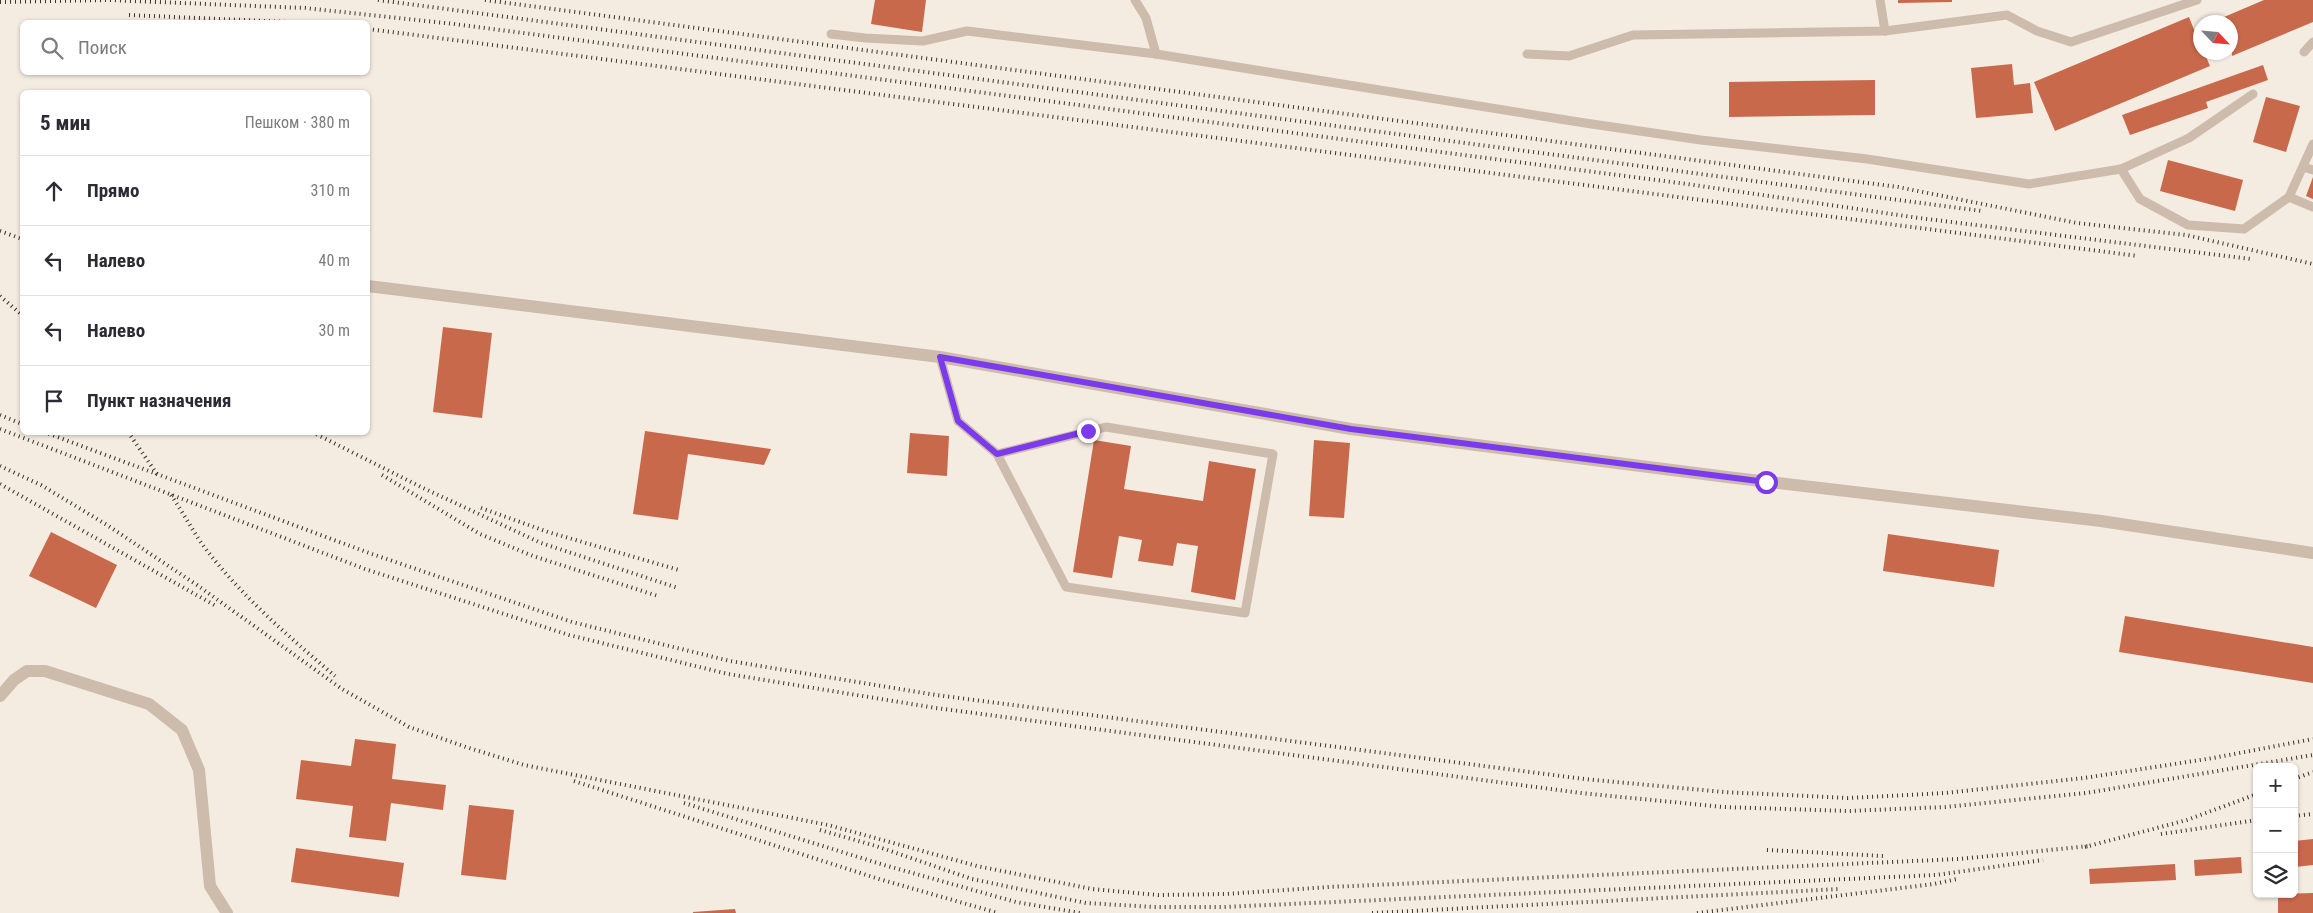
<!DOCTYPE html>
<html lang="ru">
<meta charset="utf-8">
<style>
:root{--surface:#fff;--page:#f7f7f7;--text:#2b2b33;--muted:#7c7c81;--line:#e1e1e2}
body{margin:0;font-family:"Roboto Condensed",sans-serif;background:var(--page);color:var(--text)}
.controls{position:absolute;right:15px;bottom:15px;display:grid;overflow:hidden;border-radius:8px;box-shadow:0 1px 4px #0004}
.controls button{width:45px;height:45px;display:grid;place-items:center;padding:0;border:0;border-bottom:1px solid var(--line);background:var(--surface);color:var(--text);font:25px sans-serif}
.compass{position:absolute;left:2193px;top:15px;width:45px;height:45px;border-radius:50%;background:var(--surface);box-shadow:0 1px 4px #0004;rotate:116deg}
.stop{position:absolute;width:15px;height:15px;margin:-11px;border:4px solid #7c3aed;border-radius:50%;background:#fff}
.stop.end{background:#7c3aed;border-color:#fff;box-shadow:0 1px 5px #0008}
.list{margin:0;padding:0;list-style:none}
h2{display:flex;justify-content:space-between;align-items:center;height:65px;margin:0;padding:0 20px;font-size:21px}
h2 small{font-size:16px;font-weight:400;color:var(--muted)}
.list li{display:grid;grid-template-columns:32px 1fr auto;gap:15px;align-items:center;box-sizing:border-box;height:70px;padding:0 20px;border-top:1px solid var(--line)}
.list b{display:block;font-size:19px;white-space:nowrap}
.list em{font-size:16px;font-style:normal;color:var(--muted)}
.icon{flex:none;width:28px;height:28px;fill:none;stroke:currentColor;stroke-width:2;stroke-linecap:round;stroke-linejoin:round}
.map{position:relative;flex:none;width:2313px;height:913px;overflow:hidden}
.search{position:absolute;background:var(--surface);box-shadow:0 1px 4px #0004;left:20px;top:20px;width:350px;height:55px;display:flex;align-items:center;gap:12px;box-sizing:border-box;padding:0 18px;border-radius:8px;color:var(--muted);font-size:19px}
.panel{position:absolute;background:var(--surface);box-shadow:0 1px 4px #0004;left:20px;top:90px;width:350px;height:345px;border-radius:8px}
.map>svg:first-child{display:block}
</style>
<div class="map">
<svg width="2313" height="913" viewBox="0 0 2313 913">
<rect width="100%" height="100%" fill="#f4ebe1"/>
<g fill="#c8694b">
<polygon points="875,0 926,0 922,32 871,24"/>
<polygon points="1898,0 1952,0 1952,2 1898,3"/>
<polygon points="2264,0 2313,0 2313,22 2232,56 2230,22 2218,22 2217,20"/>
<polygon points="2189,17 2200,45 2200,52 2204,52 2210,66 2055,131 2034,82"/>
<polygon points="2012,64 2014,85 2030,83 2033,113 1976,118 1971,68"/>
<polygon points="2263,65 2268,80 2206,102 2208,108 2130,135 2122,115"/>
<polygon points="1875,80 1875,115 1729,117 1729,82"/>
<polygon points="2266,97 2300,106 2286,152 2253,142"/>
<polygon points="2168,160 2243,180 2235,211 2160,191"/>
<polygon points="2313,177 2313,199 2306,196"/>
<polygon points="443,327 492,333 482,418 433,412"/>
<polygon points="645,431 771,449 764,465 688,454 678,520 633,514"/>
<polygon points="910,433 949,436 947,476 907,473"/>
<polygon points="1094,440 1131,446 1124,489 1203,501 1209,461 1256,469 1235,600 1191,592 1198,546 1177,543 1173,566 1138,561 1142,540 1119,536 1112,578 1073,572"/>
<polygon points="1314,440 1350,443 1344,518 1309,516"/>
<polygon points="51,532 117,565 96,608 29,576"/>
<polygon points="1888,534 1999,550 1994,587 1883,571"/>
<polygon points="2125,616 2313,647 2313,683 2119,652"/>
<polygon points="355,739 396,744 392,779 446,785 443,810 391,803 386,841 349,837 353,806 296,799 301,760 351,766"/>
<polygon points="469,805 514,810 506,880 461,875"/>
<polygon points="2313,839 2313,865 2295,867 2294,841"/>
<polygon points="296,848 404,863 399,897 291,882"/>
<polygon points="2241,857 2242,873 2195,876 2194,860"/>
<polygon points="2175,864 2176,880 2090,884 2089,869"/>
<polygon points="2313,893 2313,913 2278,913 2278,894"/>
<polygon points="735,909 736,913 693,913 693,912"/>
</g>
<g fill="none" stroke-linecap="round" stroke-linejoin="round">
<g stroke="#cdbbac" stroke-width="9">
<polyline points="1135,0 1146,18 1156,54"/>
<polyline points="1880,0 1885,31"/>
<polyline points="831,34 865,38 923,41 967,31 1156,54 1585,123 1701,140 1867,159 2029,184 2121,169 2140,199 2188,225 2244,229 2289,197 2313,144"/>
<polyline points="2304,52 2313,42"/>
<polyline points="1527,54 1569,56 1633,35 1885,31 2007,15 2037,31 2071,42 2197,0"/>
<polyline points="2303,167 2313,170"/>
<polyline points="2121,169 2189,138 2253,94"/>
<polyline points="2289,197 2313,207"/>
<polyline points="940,357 958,421 997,454 1066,587 1245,613 1273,454 1106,427 997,454"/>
</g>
<g stroke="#cdbbac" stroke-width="12">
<polyline points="368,286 940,357 1351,429 1727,477 2101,521 2313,553"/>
<polyline points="0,696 14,680 27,671 45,671 149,704 182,730 199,770 210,886 227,913"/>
</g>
<g stroke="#3b302b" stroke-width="4" stroke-dasharray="1 4" stroke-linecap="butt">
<polyline points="378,0 1982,211"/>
<polyline points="485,0 1898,187 2077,223 2186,235 2313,264"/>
<polyline points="0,2 108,0 305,8 454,24 1687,184 1919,218 2251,259"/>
<polyline points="129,15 289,22"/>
<polyline points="368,29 2138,256"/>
<polyline points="0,231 22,239"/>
<polyline points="0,296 22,315"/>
<polyline points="0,415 22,424"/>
<polyline points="0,429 365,569 569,635 728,674 936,708 1581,793 1723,807 1848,811 1945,807 2086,793 2313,755"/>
<polyline points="44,432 369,553 572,622 730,661 936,695 1584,779 1724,792 1848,798 1945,793 2084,778 2213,758 2313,739"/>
<polyline points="128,432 159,477"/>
<polyline points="312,432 421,487 541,543 678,588"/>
<polyline points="0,466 41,485 107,525 197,585 342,689 409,727 466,747 524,765 828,825 977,866 1092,889 1158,895 1226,894 1329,887 1959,859 2090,846"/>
<polyline points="382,475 480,534 533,556 658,596"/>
<polyline points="0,484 216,606"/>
<path d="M171,495C182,511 191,528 202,544C239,594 288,636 335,676"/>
<polyline points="481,508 548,532 679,570"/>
<polyline points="2294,779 2313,772"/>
<polyline points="574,781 879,879 998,913"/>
<polyline points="684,803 884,865 1016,902 1080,913"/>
<polyline points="2294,816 2313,814"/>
<polyline points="820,830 876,846 972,879 1086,903 1154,907 1223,907 1936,875 2043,860"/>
<polyline points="2161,834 2257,820"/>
<polyline points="2085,847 2187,820 2257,794"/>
<polyline points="1767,850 1884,856"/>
<polyline points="1372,913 1839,889"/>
<polyline points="1697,913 1934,884 1957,879"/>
</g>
</g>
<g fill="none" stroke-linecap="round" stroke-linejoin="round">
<polyline stroke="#7c3aed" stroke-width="6" points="1088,431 997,454 958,421 940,357 1351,429 1766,482"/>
</g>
</svg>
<div class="controls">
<button>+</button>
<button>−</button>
<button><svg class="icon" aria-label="layers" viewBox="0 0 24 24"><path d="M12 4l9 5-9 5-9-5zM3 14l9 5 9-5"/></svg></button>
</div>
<svg class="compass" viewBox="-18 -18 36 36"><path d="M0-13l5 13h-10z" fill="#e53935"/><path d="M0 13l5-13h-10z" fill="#7c7c81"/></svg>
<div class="stop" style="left:1766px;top:482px"></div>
<div class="stop end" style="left:1088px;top:431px"></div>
<div class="search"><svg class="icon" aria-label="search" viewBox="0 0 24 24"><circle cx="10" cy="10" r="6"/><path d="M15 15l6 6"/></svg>Поиск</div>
<section class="panel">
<h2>5 мин<small>Пешком · 380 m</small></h2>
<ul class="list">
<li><svg class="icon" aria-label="ahead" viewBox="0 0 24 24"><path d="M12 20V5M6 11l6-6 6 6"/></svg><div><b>Прямо</b></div><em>310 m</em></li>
<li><svg class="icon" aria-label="left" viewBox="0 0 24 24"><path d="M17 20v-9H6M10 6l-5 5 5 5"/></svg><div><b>Налево</b></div><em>40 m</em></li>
<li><svg class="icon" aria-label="left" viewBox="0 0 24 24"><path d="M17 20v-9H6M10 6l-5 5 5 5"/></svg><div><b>Налево</b></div><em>30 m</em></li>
<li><svg class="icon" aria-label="arrive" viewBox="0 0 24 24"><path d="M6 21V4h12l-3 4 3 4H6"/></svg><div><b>Пункт назначения</b></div></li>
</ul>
</section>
</div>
